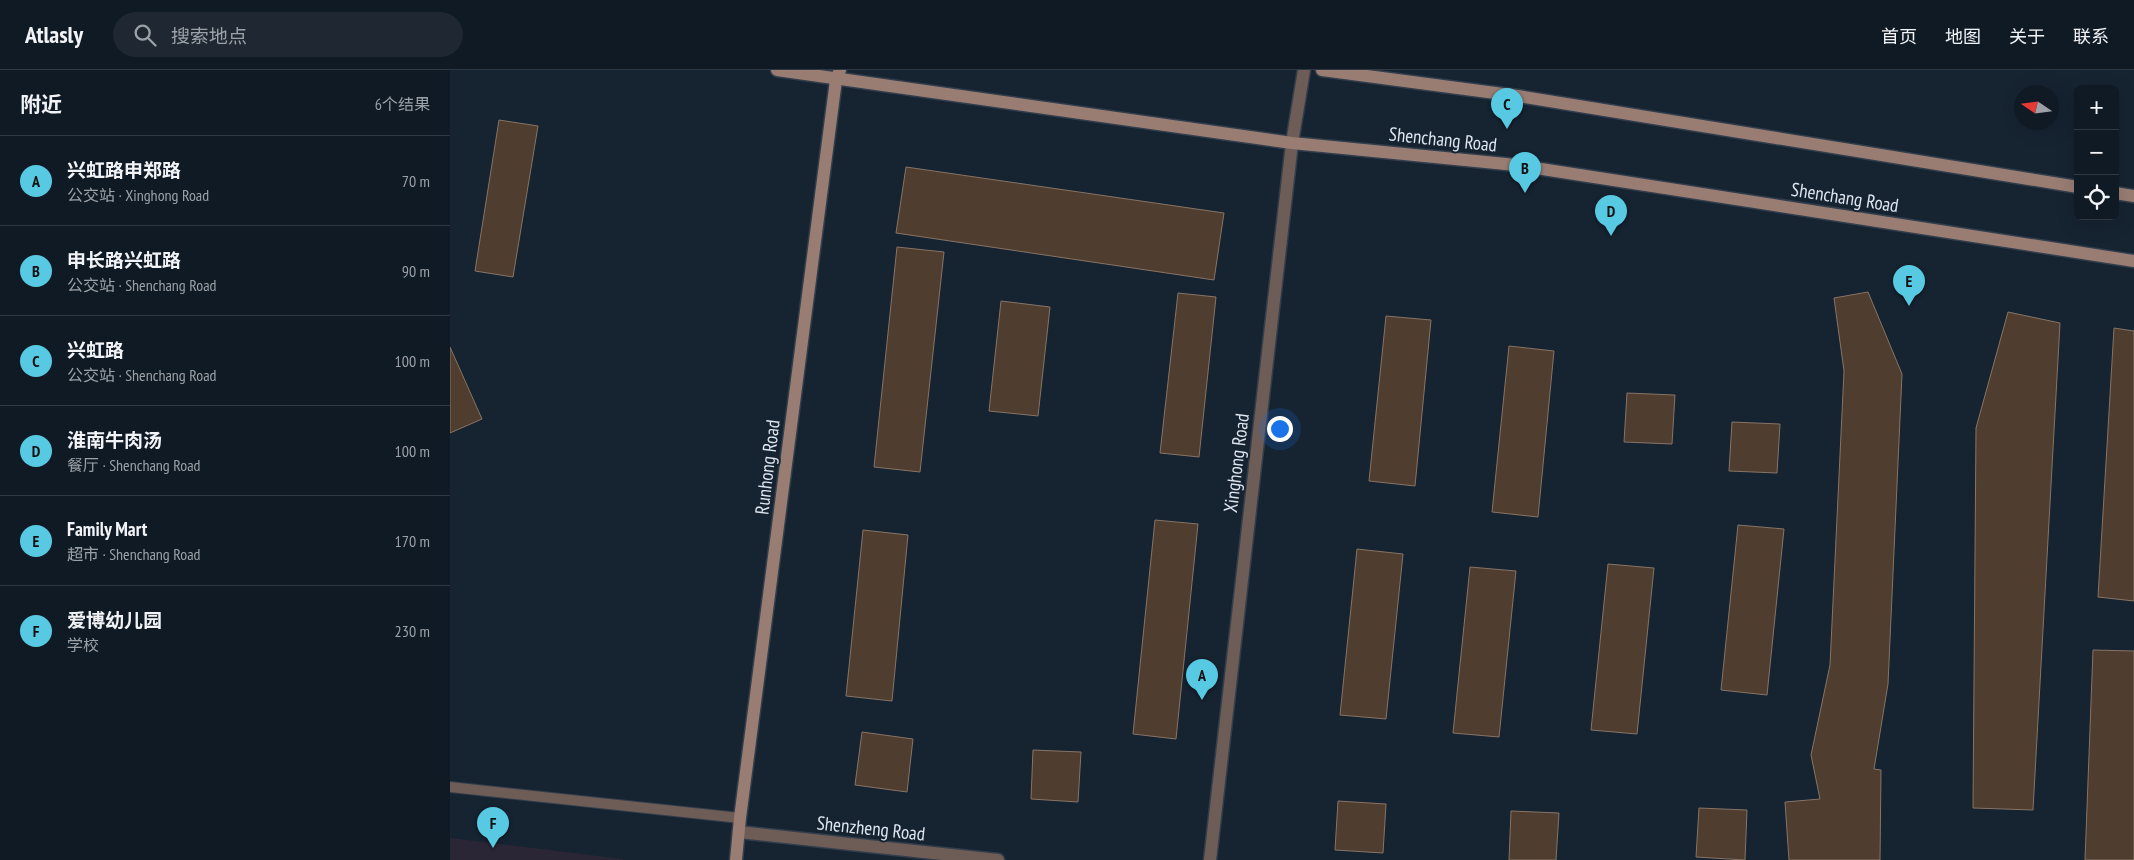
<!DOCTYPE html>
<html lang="zh">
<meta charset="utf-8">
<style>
:root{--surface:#101a25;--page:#1e2732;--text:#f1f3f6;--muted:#9ca1a7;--line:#303842;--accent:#57c9e2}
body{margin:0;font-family:"PT Sans Narrow","Noto Sans SC",sans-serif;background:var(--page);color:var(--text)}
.controls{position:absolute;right:15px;top:15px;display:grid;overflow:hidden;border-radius:8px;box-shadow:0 5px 20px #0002}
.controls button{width:45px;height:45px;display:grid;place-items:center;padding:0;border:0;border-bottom:1px solid var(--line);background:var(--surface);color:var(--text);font:25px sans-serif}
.compass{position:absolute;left:1564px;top:15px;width:45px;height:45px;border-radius:50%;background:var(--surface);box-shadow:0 5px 20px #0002;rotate:283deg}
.you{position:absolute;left:829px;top:358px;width:18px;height:18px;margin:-12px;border:4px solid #fff;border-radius:50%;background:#1a73e8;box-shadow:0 0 0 8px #1a73e833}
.badge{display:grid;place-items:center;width:32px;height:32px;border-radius:50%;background:var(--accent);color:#111;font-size:16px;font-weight:700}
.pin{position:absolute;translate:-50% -41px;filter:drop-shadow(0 1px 2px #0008)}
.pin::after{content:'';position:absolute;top:26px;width:18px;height:15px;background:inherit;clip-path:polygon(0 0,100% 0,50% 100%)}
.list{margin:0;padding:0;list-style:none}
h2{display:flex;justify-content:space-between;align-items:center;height:65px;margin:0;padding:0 20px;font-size:21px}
h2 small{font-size:16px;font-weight:400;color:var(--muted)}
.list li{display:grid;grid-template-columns:32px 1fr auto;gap:15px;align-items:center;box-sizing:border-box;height:90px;padding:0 20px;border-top:1px solid var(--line)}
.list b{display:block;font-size:19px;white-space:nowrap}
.list p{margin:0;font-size:16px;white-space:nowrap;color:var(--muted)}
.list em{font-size:16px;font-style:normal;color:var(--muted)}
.icon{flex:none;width:28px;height:28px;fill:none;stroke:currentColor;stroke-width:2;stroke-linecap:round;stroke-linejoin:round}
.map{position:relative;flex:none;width:1684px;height:790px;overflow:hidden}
header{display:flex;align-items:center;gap:30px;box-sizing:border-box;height:70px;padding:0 25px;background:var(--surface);border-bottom:1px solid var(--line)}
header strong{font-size:24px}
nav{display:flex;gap:28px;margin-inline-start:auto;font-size:18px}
.search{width:350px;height:45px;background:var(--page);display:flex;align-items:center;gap:12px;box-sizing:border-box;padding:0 18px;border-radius:28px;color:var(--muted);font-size:19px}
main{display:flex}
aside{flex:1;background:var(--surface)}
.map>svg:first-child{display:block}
</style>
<header>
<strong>Atlasly</strong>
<div class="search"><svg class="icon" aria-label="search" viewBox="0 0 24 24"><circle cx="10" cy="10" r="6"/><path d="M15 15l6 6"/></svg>搜索地点</div>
<nav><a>首页</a><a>地图</a><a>关于</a><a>联系</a></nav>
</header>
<main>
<aside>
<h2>附近<small>6个结果</small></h2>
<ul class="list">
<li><span class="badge">A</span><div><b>兴虹路申郑路</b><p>公交站 · Xinghong Road</p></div><em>70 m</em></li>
<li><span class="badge">B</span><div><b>申长路兴虹路</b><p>公交站 · Shenchang Road</p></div><em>90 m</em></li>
<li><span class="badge">C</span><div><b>兴虹路</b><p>公交站 · Shenchang Road</p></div><em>100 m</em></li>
<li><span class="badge">D</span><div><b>淮南牛肉汤</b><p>餐厅 · Shenchang Road</p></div><em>100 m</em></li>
<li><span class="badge">E</span><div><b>Family Mart</b><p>超市 · Shenchang Road</p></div><em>170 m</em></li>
<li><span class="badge">F</span><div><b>爱博幼儿园</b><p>学校</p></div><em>230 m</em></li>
</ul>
</aside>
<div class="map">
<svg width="1684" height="790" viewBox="0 0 1684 790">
<rect width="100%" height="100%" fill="#162331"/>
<polygon fill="#2a2636" points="0,768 173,789 173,790 0,790"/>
<g fill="#4f3e30" stroke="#877465">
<polygon points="49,50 88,56 63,207 25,201"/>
<polygon points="456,97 774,143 764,210 446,163"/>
<polygon points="447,177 494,182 470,402 424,397"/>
<polygon points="1418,222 1452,304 1438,614 1424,699 1431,700 1430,790 1339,790 1335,732 1370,729 1361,685 1380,595 1394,301 1384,228"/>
<polygon points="728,223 766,227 749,387 710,383"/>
<polygon points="551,231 600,237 588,346 539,341"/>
<polygon points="1558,242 1610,253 1583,740 1523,738 1526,358"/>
<polygon points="936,246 981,250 965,416 919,411"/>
<polygon points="1664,258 1684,261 1684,531 1648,527"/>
<polygon points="1059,276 1104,281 1088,447 1042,442"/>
<polygon points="0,277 32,349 0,363"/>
<polygon points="1177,323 1225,325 1222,374 1174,372"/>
<polygon points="1282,352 1330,354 1327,403 1279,401"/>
<polygon points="705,450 748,454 726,669 683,664"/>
<polygon points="1288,455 1334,459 1317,625 1271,620"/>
<polygon points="413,460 458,465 442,631 396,626"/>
<polygon points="907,479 953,484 936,649 890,645"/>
<polygon points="1158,494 1204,498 1187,664 1141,660"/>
<polygon points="1020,497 1066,501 1049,667 1003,663"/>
<polygon points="1643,580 1684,581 1684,790 1635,790"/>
<polygon points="412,662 463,669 457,722 405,715"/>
<polygon points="583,680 631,682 628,732 581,729"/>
<polygon points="888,731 936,734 933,783 885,780"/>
<polygon points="1249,738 1297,740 1295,790 1246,787"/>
<polygon points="1061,741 1109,743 1106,790 1059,790"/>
</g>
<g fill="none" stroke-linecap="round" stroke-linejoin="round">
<defs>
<polyline id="lane" points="0,717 290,748"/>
<g id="street">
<polyline points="289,762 548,790"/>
<polyline points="760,790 842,73 854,0"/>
</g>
<g id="secondary">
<polyline points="327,0 842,73 1066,95 1684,191"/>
<polyline points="872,0 1068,26 1628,117"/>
<polyline points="1665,123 1684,126"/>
<polyline points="286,790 290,748 386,10 390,0"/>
</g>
</defs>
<use href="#lane" stroke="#323e4c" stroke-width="12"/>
<use href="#street" stroke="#323e4c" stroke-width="15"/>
<use href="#secondary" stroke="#323e4c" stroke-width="15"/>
<use href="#lane" stroke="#6e5c56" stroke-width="10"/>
<use href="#street" stroke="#6e5c56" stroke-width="12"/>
<use href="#secondary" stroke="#997d73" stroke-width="12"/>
</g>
<g text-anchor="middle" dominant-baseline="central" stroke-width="4" stroke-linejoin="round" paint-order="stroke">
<g font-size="19" fill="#dee6f0" stroke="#162331">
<text transform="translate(993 69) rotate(6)">Shenchang Road</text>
<text transform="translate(1395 127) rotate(9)">Shenchang Road</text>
<text transform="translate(786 393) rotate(-83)">Xinghong Road</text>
<text transform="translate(317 397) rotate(-83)">Runhong Road</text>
<text transform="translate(421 758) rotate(6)">Shenzheng Road</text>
</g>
</g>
</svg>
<div class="controls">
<button>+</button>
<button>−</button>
<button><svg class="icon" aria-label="locate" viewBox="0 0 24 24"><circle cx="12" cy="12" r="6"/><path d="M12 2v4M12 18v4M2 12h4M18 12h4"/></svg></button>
</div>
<svg class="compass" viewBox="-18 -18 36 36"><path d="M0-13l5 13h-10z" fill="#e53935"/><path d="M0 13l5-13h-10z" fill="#9ca1a7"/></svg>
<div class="you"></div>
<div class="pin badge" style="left:752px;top:630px">A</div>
<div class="pin badge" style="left:1075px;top:123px">B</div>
<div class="pin badge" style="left:1057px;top:59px">C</div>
<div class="pin badge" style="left:1161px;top:166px">D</div>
<div class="pin badge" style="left:1459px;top:236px">E</div>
<div class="pin badge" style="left:43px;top:778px">F</div>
</div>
</main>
